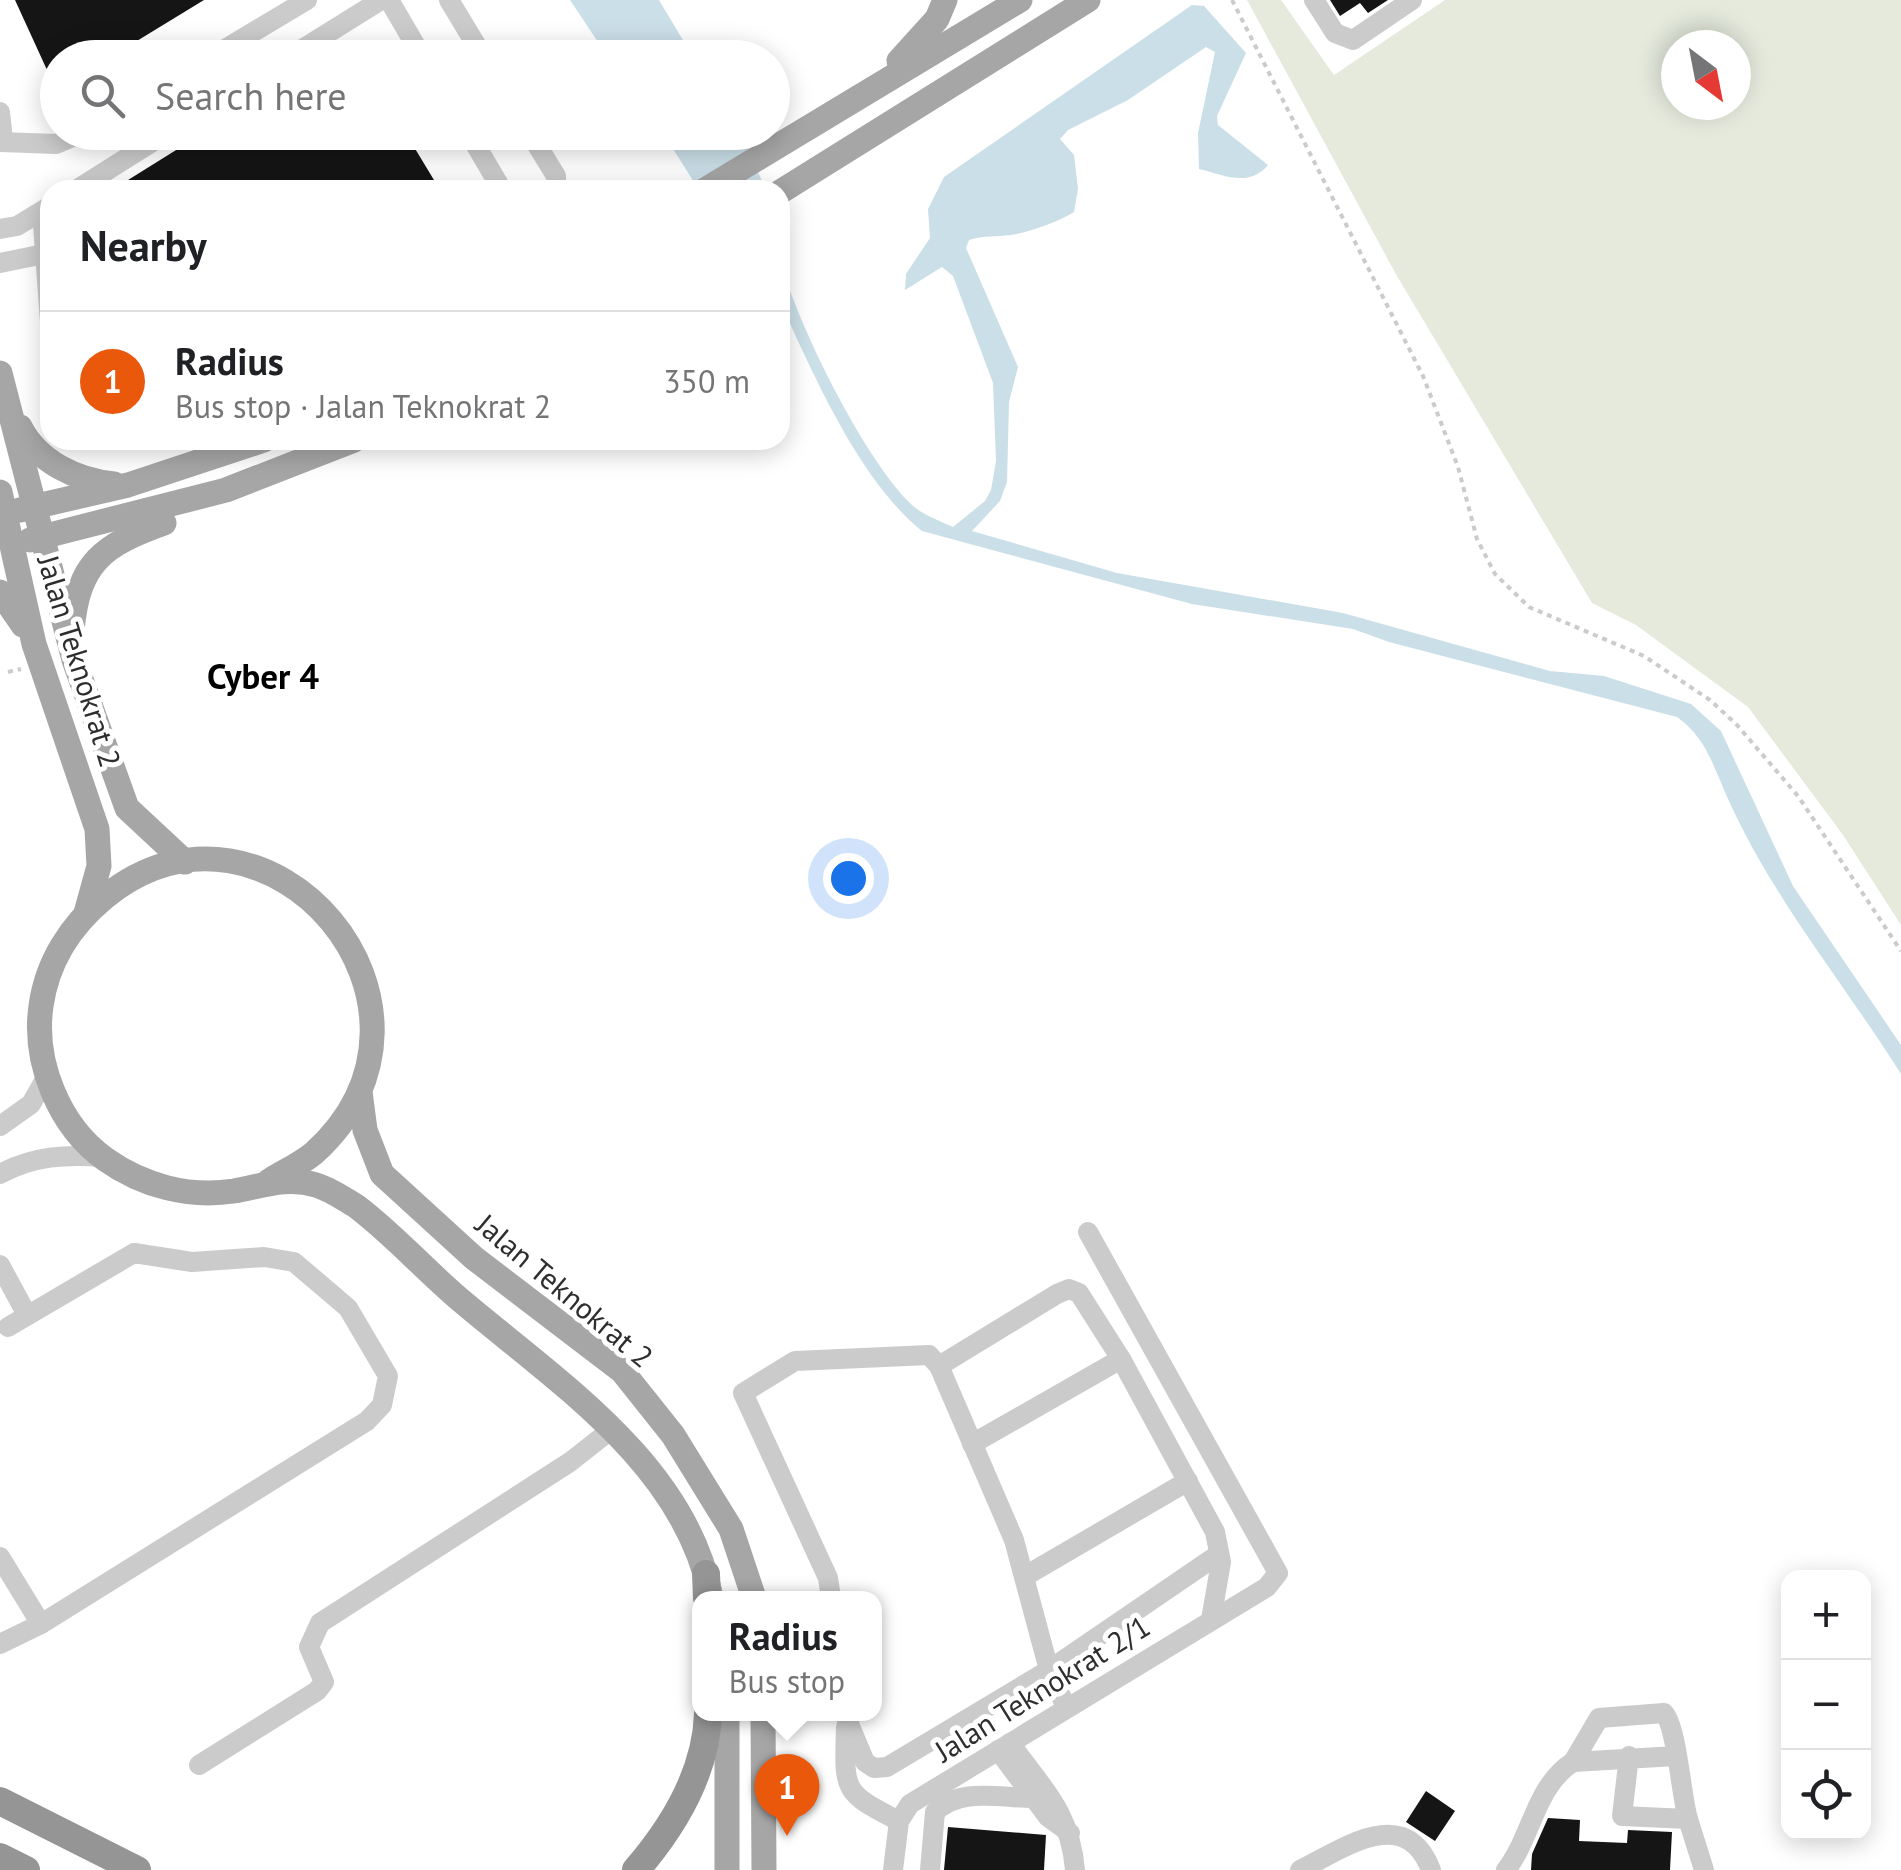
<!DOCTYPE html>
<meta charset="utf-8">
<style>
:root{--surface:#fff;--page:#f2f2f2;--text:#202124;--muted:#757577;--line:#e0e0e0;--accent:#ea580c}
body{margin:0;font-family:"PT Sans",sans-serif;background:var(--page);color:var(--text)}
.controls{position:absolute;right:30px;bottom:30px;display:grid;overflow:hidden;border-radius:20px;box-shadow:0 5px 25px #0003}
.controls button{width:90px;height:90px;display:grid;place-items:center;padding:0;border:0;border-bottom:2px solid var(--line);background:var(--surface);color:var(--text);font:50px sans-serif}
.compass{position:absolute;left:1661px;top:30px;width:90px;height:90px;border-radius:50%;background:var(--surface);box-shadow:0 5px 25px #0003;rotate:148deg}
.you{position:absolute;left:848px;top:878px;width:35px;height:35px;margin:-25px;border:8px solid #fff;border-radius:50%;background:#1a73e8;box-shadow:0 0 0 15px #1a73e833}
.badge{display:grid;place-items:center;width:65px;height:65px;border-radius:50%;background:var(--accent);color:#fff;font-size:32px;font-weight:700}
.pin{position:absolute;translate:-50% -82px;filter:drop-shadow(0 2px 5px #0008)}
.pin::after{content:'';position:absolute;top:52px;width:35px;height:30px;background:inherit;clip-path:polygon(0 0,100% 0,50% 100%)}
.popup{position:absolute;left:692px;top:1591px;width:190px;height:130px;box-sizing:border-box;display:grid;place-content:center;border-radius:20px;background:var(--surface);filter:drop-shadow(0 2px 8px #0005);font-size:32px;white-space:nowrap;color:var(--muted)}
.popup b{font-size:38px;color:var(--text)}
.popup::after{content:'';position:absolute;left:50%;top:100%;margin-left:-20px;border:20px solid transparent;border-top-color:var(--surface)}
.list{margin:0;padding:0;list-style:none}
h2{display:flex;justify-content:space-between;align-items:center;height:130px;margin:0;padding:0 40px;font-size:42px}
h2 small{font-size:32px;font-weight:400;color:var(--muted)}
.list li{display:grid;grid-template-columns:65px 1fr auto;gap:30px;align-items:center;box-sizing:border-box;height:140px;padding:0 40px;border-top:2px solid var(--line)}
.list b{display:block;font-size:38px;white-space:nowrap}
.list p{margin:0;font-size:32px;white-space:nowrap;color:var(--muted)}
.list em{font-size:32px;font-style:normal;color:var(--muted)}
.icon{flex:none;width:55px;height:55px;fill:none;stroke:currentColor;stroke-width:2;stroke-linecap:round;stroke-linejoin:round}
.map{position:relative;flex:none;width:1901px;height:1870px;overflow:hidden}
.search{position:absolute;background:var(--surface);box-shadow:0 5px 25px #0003;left:40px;top:40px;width:750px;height:110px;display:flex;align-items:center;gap:25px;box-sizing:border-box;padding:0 35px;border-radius:55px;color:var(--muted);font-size:38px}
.panel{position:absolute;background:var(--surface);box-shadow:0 5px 25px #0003;left:40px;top:180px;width:750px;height:270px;border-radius:30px}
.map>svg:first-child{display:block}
</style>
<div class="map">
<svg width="1901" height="1870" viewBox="0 0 1901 1870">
<rect width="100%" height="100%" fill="#fff"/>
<path fill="#e5eadd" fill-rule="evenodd" d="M1247,0H1281L1334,75L1445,0H1901V925L1843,835L1748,707L1636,625L1592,603L1397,276ZM1676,45H1736V105H1676Z"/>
<g fill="#cbdfe8">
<polygon points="570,0 659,0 693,57 608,57"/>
<path d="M1192,5L1204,6L1246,53L1217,116L1218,125L1268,165C1249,188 1224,175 1199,169L1198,133L1215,52L1206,47L1128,100L1068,130L1060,139L1074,155L1078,189L1074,212C1058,222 1030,232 1011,235C996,237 984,235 969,240L966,248L1018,367L1009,402L1007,482L1000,501L972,531L1117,573L1343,613L1550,671L1604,676L1691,704L1721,731L1793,886L1901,1045V1074C1843,982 1774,900 1729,801C1714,769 1707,738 1677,717L1389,642L1353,629L1192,604L922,531C863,484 818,385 787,317L780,311V259C796,322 865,461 912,505C923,515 940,521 953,527L985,501L991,490L996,461L993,383L953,276L942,267L905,290L906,274L930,238L928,209L944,177Z"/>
<polygon points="663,133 741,133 766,190 699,190"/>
</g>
<g fill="#151515">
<polygon points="15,0 204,0 109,58 58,58 58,94"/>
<polygon points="1330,0 1388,0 1368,13 1360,3 1340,16"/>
<polygon points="205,132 405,132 440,190 112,190"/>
<polygon points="1426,1791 1455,1811 1435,1841 1406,1822"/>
<polygon points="1548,1818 1580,1820 1579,1841 1627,1843 1628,1830 1672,1832 1670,1870 1531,1870 1532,1854"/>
<polygon points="948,1827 1046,1835 1044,1870 944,1870"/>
</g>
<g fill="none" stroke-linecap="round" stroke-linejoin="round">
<g stroke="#cbcbcb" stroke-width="4" stroke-dasharray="5 5" stroke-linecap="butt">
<polyline points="1232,0 1423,376 1458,467 1477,539 1495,574 1529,607 1644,656 1710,700 1737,725 1798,796 1901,951"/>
<polyline points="8,672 21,669"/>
</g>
<g stroke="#cbcbcb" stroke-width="20">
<polyline points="389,0 423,58"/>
<polyline points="449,0 484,58"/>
<polyline points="1314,0 1335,33 1353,40 1412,0"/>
<polyline points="210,58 307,0"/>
<polyline points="288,58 381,0"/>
<polyline points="0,112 3,140"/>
<polyline points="468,132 502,190"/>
<polyline points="529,132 556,176 556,190"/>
<polyline points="0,142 56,144 84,132"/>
<polyline points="76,190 168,132"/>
<polyline points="42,211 50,322"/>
<polyline points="0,229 17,226 50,206"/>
<polyline points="0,263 44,254"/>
<polyline points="0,1126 31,1104 47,1076"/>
<path d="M0,1174C33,1156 66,1154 103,1157"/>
<polyline points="0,1265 27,1315"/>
<polyline points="939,1366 1057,1294 1069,1289 1079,1293 1121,1359 1215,1532 1221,1562 1211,1620"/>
<polyline points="972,1444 1121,1359"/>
<polyline points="0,1557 41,1624"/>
<polyline points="1027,1575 1188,1481"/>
<polyline points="831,1598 828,1578 743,1393 795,1361 929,1355 939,1366 1014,1540 1049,1670 1066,1707"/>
<polyline points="0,1644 41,1624 367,1421 382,1405 388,1376 348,1308 294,1262 264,1257 192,1262 134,1253 8,1327"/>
<polyline points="845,1714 865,1762 874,1768 887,1767 1049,1670 1219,1554"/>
<path d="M846,1727C844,1791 842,1792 899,1821"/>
<path d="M1010,1743C1043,1789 1070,1811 1075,1870"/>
<polyline points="998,1750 1048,1817 1070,1833"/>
<path d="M1629,1756L1622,1816L1688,1819C1681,1795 1677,1727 1664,1713L1599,1718L1573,1762L1676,1756"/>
<polyline points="199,1765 317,1691 324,1682 309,1647 320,1623 570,1462 612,1429"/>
<polyline points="1688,1819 1704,1870"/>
<polyline points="893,1870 899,1821 910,1804 1267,1587 1278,1573 1088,1232"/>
<path d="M930,1870L935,1812C960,1787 999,1798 1032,1798"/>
<path d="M1300,1870C1341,1850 1405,1802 1431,1870"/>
<path d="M1506,1870C1532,1837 1535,1786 1573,1762"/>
</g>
<g stroke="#a6a6a6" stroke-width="25">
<polyline points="899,61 937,19 945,0"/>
<polyline points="705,190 1020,0"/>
<polyline points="780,192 1088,0"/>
<polyline points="0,373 74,660 127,808 185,862"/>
<path d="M20,427C38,462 76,480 114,484"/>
<polyline points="0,492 34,644 97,829 99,866 86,913"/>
<polyline points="20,510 128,485 264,440"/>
<polyline points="30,540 226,490 354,440"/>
<polyline points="0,592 23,625"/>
<path d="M72,631C78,562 103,545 164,523"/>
<polyline points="360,1092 365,1130 382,1174 474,1258 622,1371 673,1435 731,1529 754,1598"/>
<path d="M269,1181C283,1172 301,1164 314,1153C475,1007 268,765 105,897C71,925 47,962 41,1006C33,1062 59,1126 105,1159C143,1186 189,1198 234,1191C262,1186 287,1176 316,1185C330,1189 344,1199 356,1206C393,1234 423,1268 458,1298C553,1379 683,1462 710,1593"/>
<polyline points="763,1714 764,1870"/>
<polyline points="727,1870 727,1714"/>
</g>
<g stroke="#959595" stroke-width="28">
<polyline points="706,1574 707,1598"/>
<polyline points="0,1801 137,1870"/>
<polyline points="0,1857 26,1870"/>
<path d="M636,1870C673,1827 706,1772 708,1714"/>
</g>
</g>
<g text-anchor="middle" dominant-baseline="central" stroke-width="10" stroke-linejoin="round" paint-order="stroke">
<g font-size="30" fill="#2e2e2e" stroke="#fff">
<text transform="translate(80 661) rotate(73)">Jalan Teknokrat 2</text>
<text transform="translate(565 1290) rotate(40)">Jalan Teknokrat 2</text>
<text transform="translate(1042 1688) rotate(-32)">Jalan Teknokrat 2/1</text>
</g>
<g font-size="35" font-weight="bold" fill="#000" stroke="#fff">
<text x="263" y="676">Cyber 4</text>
</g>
</g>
</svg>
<div class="controls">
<button>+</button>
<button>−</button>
<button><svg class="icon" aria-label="locate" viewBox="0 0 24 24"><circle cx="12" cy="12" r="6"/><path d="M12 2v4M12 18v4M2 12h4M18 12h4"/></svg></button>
</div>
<svg class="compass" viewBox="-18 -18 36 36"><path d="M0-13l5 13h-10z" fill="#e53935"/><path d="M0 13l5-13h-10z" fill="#757577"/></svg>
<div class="you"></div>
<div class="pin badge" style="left:787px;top:1836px">1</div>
<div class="popup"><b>Radius</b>Bus stop</div>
<div class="search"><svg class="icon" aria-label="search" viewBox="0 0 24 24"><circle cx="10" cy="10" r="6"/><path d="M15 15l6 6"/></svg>Search here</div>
<section class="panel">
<h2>Nearby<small></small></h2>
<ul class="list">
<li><span class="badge">1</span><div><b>Radius</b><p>Bus stop · Jalan Teknokrat 2</p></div><em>350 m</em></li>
</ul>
</section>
</div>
